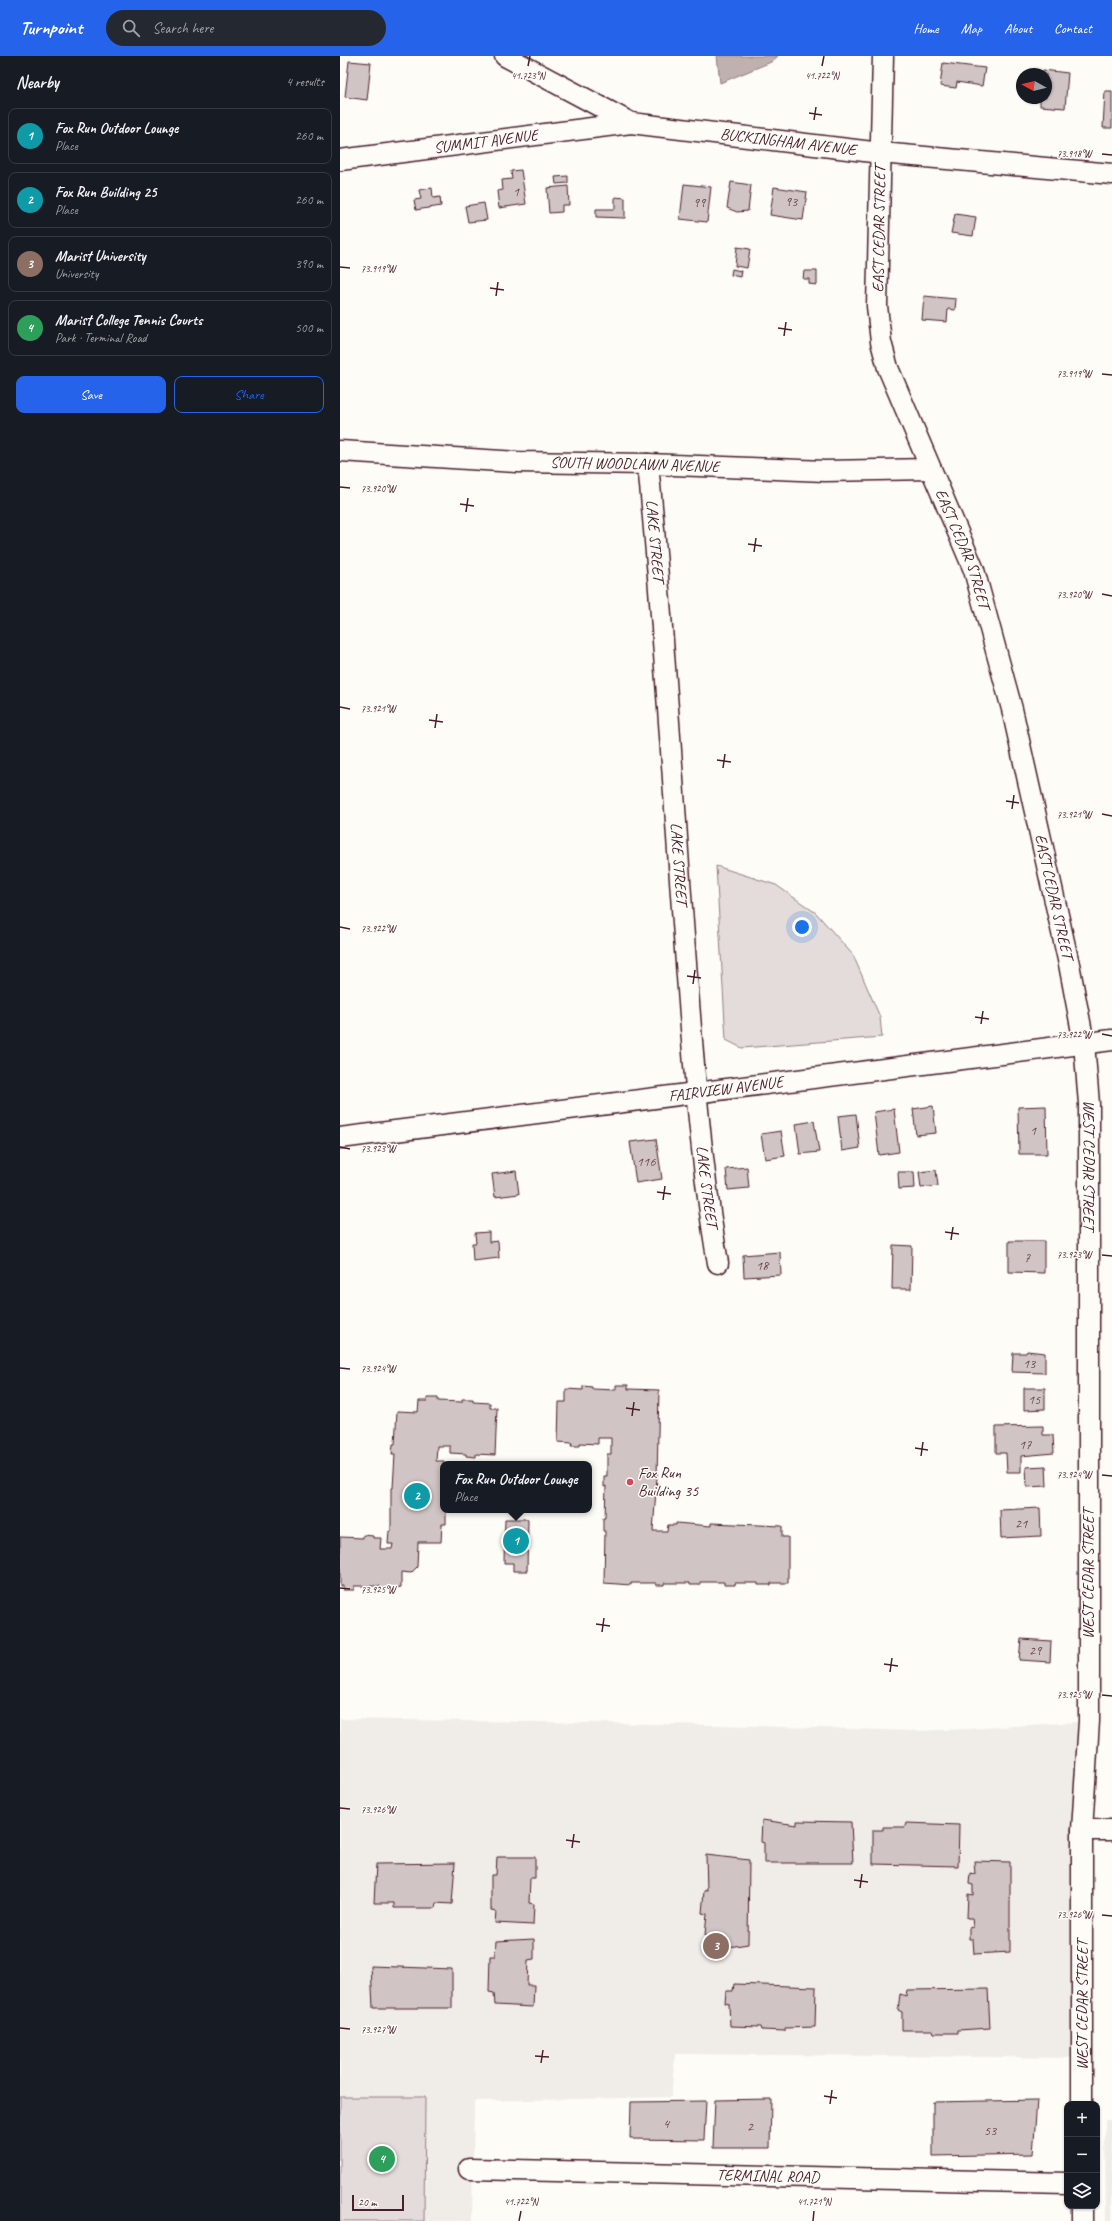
<!DOCTYPE html>
<meta charset="utf-8">
<style>
:root{--surface:#171b24;--page:#242831;--text:#f1f3f6;--muted:#9ea1a6;--line:#363941;--accent:#2563eb}
body{margin:0;font-family:Caveat,sans-serif;background:var(--page);color:var(--text)}
.controls{position:absolute;right:12px;bottom:12px;display:grid;overflow:hidden;border-radius:8px;box-shadow:0 1px 3px #0004}
.controls button{width:36px;height:36px;display:grid;place-items:center;padding:0;border:0;border-bottom:1px solid var(--line);background:var(--surface);color:var(--text);font:20px sans-serif}
.compass{position:absolute;left:676px;top:12px;width:36px;height:36px;border-radius:50%;background:var(--surface);box-shadow:0 1px 3px #0004;rotate:278deg}
.scale{position:absolute;left:12px;bottom:10px;width:52px;box-sizing:border-box;padding-left:4px;border:2px solid #4a1f2b;border-top:0;font-size:11px;line-height:14px;white-space:nowrap;color:#4a1f2b;-webkit-text-stroke:3px #fdfcf7;paint-order:stroke}
.you{position:absolute;left:462px;top:871px;width:14px;height:14px;margin:-10px;border:3px solid #fff;border-radius:50%;background:#1a73e8;box-shadow:0 0 0 6px #1a73e833}
.badge{display:grid;place-items:center;width:26px;height:26px;border-radius:50%;background:var(--accent);color:#fff;font-size:13px;font-weight:700}
.pin{position:absolute;translate:-50% -50%;border:2px solid #fff;box-shadow:0 1px 4px #0006}
.popup{position:absolute;left:100px;top:1405px;width:152px;height:52px;box-sizing:border-box;display:grid;place-content:center;border-radius:8px;background:var(--surface);filter:drop-shadow(0 1px 3px #0005);font-size:13px;white-space:nowrap;color:var(--muted)}
.popup b{font-size:15px;color:var(--text)}
.popup::after{content:'';position:absolute;left:50%;top:100%;margin-left:-8px;border:8px solid transparent;border-top-color:var(--surface)}
.list{margin:0;padding:0;list-style:none}
h2{display:flex;justify-content:space-between;align-items:center;height:52px;margin:0;padding:0 16px;font-size:17px}
h2 small{font-size:13px;font-weight:400;color:var(--muted)}
.list li{display:grid;grid-template-columns:26px 1fr auto;gap:12px;align-items:center;box-sizing:border-box;height:56px;margin:0 8px 8px;padding:0 8px;border:1px solid var(--line);border-radius:8px}
.list b{display:block;font-size:15px;white-space:nowrap}
.list p{margin:0;font-size:13px;white-space:nowrap;color:var(--muted)}
.list em{font-size:13px;font-style:normal;color:var(--muted)}
.actions{display:flex;gap:8px;padding:12px 16px}
.actions a{flex:1;padding:9px 0;border:1px solid var(--accent);border-radius:8px;text-align:center;font-size:14px;color:var(--accent)}
.actions .main{background:var(--accent);color:#fff}
.icon{flex:none;width:22px;height:22px;fill:none;stroke:currentColor;stroke-width:2;stroke-linecap:round;stroke-linejoin:round}
.map{position:relative;flex:none;width:772px;height:2165px;overflow:hidden}
header{display:flex;align-items:center;gap:24px;box-sizing:border-box;height:56px;padding:0 20px;background:var(--accent);color:#fff}
header strong{font-size:19px}
nav{display:flex;gap:22px;margin-inline-start:auto;font-size:14px}
.search{width:280px;height:36px;background:var(--page);display:flex;align-items:center;gap:10px;box-sizing:border-box;padding:0 14px;border-radius:22px;color:var(--muted);font-size:15px}
main{display:flex}
aside{flex:1;background:var(--surface)}
.map>svg:first-child{display:block}
</style>
<header>
<strong>Turnpoint</strong>
<div class="search"><svg class="icon" aria-label="search" viewBox="0 0 24 24"><circle cx="10" cy="10" r="6"/><path d="M15 15l6 6"/></svg>Search here</div>
<nav><a>Home</a><a>Map</a><a>About</a><a>Contact</a></nav>
</header>
<main>
<aside>
<h2>Nearby<small>4 results</small></h2>
<ul class="list">
<li><span class="badge" style="background:#0f9aa8">1</span><div><b>Fox Run Outdoor Lounge</b><p>Place</p></div><em>260 m</em></li>
<li><span class="badge" style="background:#0f9aa8">2</span><div><b>Fox Run Building 25</b><p>Place</p></div><em>260 m</em></li>
<li><span class="badge" style="background:#8d6e63">3</span><div><b>Marist University</b><p>University</p></div><em>390 m</em></li>
<li><span class="badge" style="background:#2e9e5b">4</span><div><b>Marist College Tennis Courts</b><p>Park · Terminal Road</p></div><em>500 m</em></li>
</ul>
<div class="actions"><a class="main">Save</a><a>Share</a></div>
</aside>
<div class="map">
<svg width="772" height="2165" viewBox="0 0 772 2165">
<rect width="100%" height="100%" fill="#fdfcf7"/>
<filter id="ink" filterUnits="userSpaceOnUse"><feTurbulence type="fractalNoise" baseFrequency=".025" numOctaves="2"/><feDisplacementMap in="SourceGraphic" scale="8" xChannelSelector="R" yChannelSelector="G"/><feConvolveMatrix kernelMatrix="1 2 1 2 8 2 1 2 1" color-interpolation-filters="sRGB"/></filter>
<g filter="url(#ink)">
<g fill="#f0ece8">
<polygon points="0,1663 375,1669 578,1675 628,1673 753,1665 752,2002 335,1998 331,2041 134,2045 132,2165 0,2165"/>
<polygon points="765,2064 772,2064 772,2165 766,2165"/>
</g>
<g fill="#e3dcda" stroke="#967e82">
<polygon points="376,810 436,829 476,857 513,899 540,961 542,981 402,992 386,984"/>
<polygon points="0,2041 85,2041 84,2165 0,2165"/>
</g>
<polygon fill="#c0b1b1" stroke="#91777b" points="377,0 438,0 431,6 380,27"/>
<g fill="#d0c5c4" stroke="#4a1f2b">
<polygon points="9,5 31,7 27,44 5,41"/>
<polygon points="603,7 645,12 642,30 617,26 616,32 600,30"/>
<polygon points="703,14 728,17 725,52 700,50 700,42 706,42 706,18 703,18"/>
<polygon points="765,35 772,35 772,72 763,72"/>
<polygon points="181,114 186,148 159,152 157,135 163,134 162,124 172,123 171,115"/>
<polygon points="228,120 228,127 216,128 215,121"/>
<polygon points="391,126 411,129 408,155 397,156 387,152"/>
<polygon points="344,128 371,131 367,166 340,163"/>
<polygon points="228,130 229,149 222,149 222,156 209,157 207,132"/>
<polygon points="434,131 467,136 463,164 430,159"/>
<polygon points="92,132 93,142 100,141 101,150 76,154 74,144 81,143 79,134"/>
<polygon points="275,141 285,142 285,162 256,161 256,153 275,153"/>
<polygon points="144,147 147,164 128,166 125,150"/>
<polygon points="615,158 636,161 633,180 611,177"/>
<polygon points="397,191 410,193 407,212 395,210"/>
<polygon points="392,213 401,215 400,221 391,219"/>
<polygon points="464,215 477,215 477,229 469,228 469,223 463,223"/>
<polygon points="584,240 616,243 615,254 608,253 607,266 582,264"/>
<polygon points="593,1050 596,1077 576,1079 573,1053"/>
<polygon points="706,1050 707,1098 679,1098 678,1051"/>
<polygon points="554,1053 559,1096 539,1099 534,1056"/>
<polygon points="516,1058 520,1092 502,1095 498,1060"/>
<polygon points="474,1065 479,1096 460,1098 456,1068"/>
<polygon points="441,1075 445,1100 425,1103 421,1078"/>
<polygon points="316,1083 322,1123 296,1127 290,1086"/>
<polygon points="407,1111 409,1132 388,1134 386,1113"/>
<polygon points="596,1114 598,1130 581,1132 579,1116"/>
<polygon points="176,1115 179,1138 155,1141 152,1118"/>
<polygon points="558,1116 574,1116 575,1132 559,1133"/>
<polygon points="149,1176 149,1186 158,1185 159,1202 133,1205 132,1187 136,1187 135,1177"/>
<polygon points="669,1185 704,1185 704,1217 669,1216"/>
<polygon points="553,1189 572,1190 571,1233 552,1233"/>
<polygon points="440,1196 441,1219 404,1221 403,1199"/>
<polygon points="687,1295 705,1297 705,1317 672,1316 673,1297 686,1297"/>
<polygon points="276,1329 288,1329 288,1333 319,1334 317,1421 313,1475 327,1475 328,1469 336,1469 336,1467 371,1470 371,1467 442,1470 442,1481 448,1481 448,1527 431,1527 431,1529 418,1529 418,1527 395,1527 395,1529 384,1529 384,1526 360,1526 360,1529 350,1529 350,1527 324,1527 324,1529 316,1529 316,1527 291,1527 291,1529 264,1527 265,1475 263,1475 263,1462 265,1462 266,1430 264,1431 264,1420 267,1420 267,1398 271,1398 271,1382 258,1382 258,1388 240,1387 240,1390 231,1390 232,1387 218,1386 219,1346 226,1346 226,1333 243,1334 243,1330 252,1331 252,1333 276,1334"/>
<polygon points="684,1332 705,1332 705,1353 684,1354"/>
<polygon points="87,1342 98,1342 98,1345 122,1346 122,1343 133,1343 133,1346 150,1347 150,1352 157,1352 155,1399 136,1398 136,1401 126,1400 126,1398 110,1397 110,1390 97,1390 96,1405 104,1405 103,1454 106,1456 106,1468 102,1468 101,1486 78,1486 77,1511 71,1517 61,1516 61,1531 41,1534 40,1530 14,1530 14,1534 3,1534 3,1530 0,1530 0,1481 23,1482 23,1479 33,1480 33,1482 41,1482 40,1493 52,1493 53,1488 48,1488 49,1475 51,1476 51,1432 53,1432 55,1398 52,1398 53,1388 55,1388 57,1355 78,1356 79,1345 87,1345"/>
<polygon points="703,1370 703,1379 713,1379 714,1397 681,1400 681,1416 667,1416 666,1397 656,1397 656,1371"/>
<polygon points="706,1410 707,1430 687,1431 686,1411"/>
<polygon points="700,1452 701,1480 661,1482 660,1454"/>
<polygon points="165,1463 188,1463 187,1515 173,1515 173,1507 164,1507"/>
<polygon points="681,1583 711,1585 710,1606 679,1604"/>
<polygon points="422,1764 457,1769 457,1765 511,1766 513,1807 424,1807 424,1787 421,1786"/>
<polygon points="566,1767 619,1769 618,1810 533,1808 533,1774 543,1774 543,1771 565,1771"/>
<polygon points="366,1799 409,1804 408,1888 369,1894 370,1880 365,1879 367,1858 362,1857 364,1835 367,1834"/>
<polygon points="157,1801 195,1801 195,1822 190,1822 189,1847 194,1848 193,1869 155,1867 156,1855 151,1854 151,1819 156,1819"/>
<polygon points="634,1805 670,1806 670,1896 634,1898 633,1883 629,1883 629,1872 633,1871 632,1862 627,1862 628,1838 633,1839 633,1829 629,1828 630,1817 635,1818"/>
<polygon points="115,1807 112,1848 96,1847 95,1852 54,1852 54,1847 34,1847 36,1808"/>
<polygon points="194,1883 194,1903 188,1904 187,1929 194,1929 193,1951 155,1949 154,1937 149,1936 150,1900 155,1900 156,1885"/>
<polygon points="31,1910 112,1913 112,1952 33,1952"/>
<polygon points="394,1928 476,1931 475,1971 445,1972 445,1975 422,1974 421,1971 390,1970 389,1948 385,1947 386,1935 393,1935"/>
<polygon points="648,1933 650,1972 618,1974 618,1977 594,1977 593,1974 562,1974 562,1956 558,1954 560,1938 566,1940 567,1934"/>
<polygon points="431,2043 430,2092 373,2092 375,2044"/>
<polygon points="697,2044 693,2098 593,2100 593,2046"/>
<polygon points="366,2045 364,2084 290,2083 291,2046"/>
</g>
<g fill="none" stroke-linecap="round" stroke-linejoin="round">
<defs>
<g id="street">
<path id="s1" d="M165,0L291,67L541,97L772,118"/>
<path id="s2" d="M543,0L537,250L541,286L548,312L634,514L672,653L729,908L744,987L749,1048V1665L742,1774V2048"/>
<path id="s3" d="M0,104L291,67"/>
<path id="s4" d="M0,395L177,406L308,408L485,415L590,413"/>
<path id="s5" d="M308,408C324,570 333,732 345,894C353,999 360,1104 378,1207"/>
<path id="s6" d="M0,1082L772,984"/>
<polyline points="742,1774 772,1774"/>
<path id="s7" d="M129,2113L727,2127"/>
<polyline points="742,2150 742,2165"/>
</g>
</defs>
<use href="#street" stroke="#4a1f2b" stroke-width="23"/>
<use href="#street" stroke="#fdfcf7" stroke-width="20"/>
</g>
</g>
<path fill="none" stroke="#4a1f2b" stroke-width="1.5" d="M188,10L190,0M482,10L484,0M469,57L482,59M474,64L476,51M762,98L772,99M0,211L10,212M150,232L164,234M156,240L158,226M438,272L452,274M444,280L446,266M762,318L772,319M0,431L10,432M120,448L134,450M126,456L128,442M408,488L422,490M414,496L416,482M762,538L772,540M0,651L10,653M89,664L103,666M95,672L97,658M377,704L391,706M383,712L385,698M666,745L679,747M672,753L674,739M762,758L772,760M0,871L10,873M347,920L361,922M353,928L355,914M635,961L649,963M641,968L643,955M762,978L772,980M0,1091L10,1093M317,1136L331,1138M323,1144L325,1130M605,1176L619,1178M611,1184L613,1171M762,1199L772,1200M0,1312L10,1313M286,1352L300,1354M292,1360L294,1346M575,1392L588,1394M581,1400L583,1386M762,1419L772,1420M0,1532L10,1533M256,1568L270,1570M262,1576L264,1562M544,1608L558,1610M550,1616L552,1602M762,1639L772,1640M0,1752L10,1753M226,1784L240,1786M232,1792L234,1778M514,1824L528,1826M520,1832L522,1818M762,1859L772,1860M0,1972L10,1973M195,2000L209,2001M201,2007L203,1994M484,2040L497,2042M490,2048L492,2034M179,2165L181,2155M473,2165L474,2155"/>
<circle fill="#d1495b" stroke="#fdfcf7" stroke-width="1.5" cx="290" cy="1426" r="4"/>
<g text-anchor="middle" dominant-baseline="central" stroke-width="3" stroke-linejoin="round" paint-order="stroke">
<g font-size="14" fill="#6c4851">
<text x="176" y="135">1</text>
<text x="451" y="145">93</text>
<text x="359" y="146">99</text>
<text x="693" y="1074">1</text>
<text x="306" y="1105">116</text>
<text x="687" y="1201">7</text>
<text x="422" y="1209">18</text>
<text x="689" y="1307">13</text>
<text x="694" y="1343">15</text>
<text x="685" y="1388">17</text>
<text x="681" y="1467">21</text>
<text x="695" y="1594">29</text>
<text x="326" y="2067">4</text>
<text x="410" y="2070">2</text>
<text x="650" y="2074">53</text>
</g>
<g font-size="16" fill="#4a1f2b" stroke="#fdfcf7">
<text stroke="none"><textPath href="#s3" startOffset="147">SUMMIT AVENUE</textPath></text>
<text stroke="none"><textPath href="#s1" startOffset="301">BUCKINGHAM AVENUE</textPath></text>
<text transform="translate(539 173) rotate(-89)">EAST CEDAR STREET</text>
<text stroke="none"><textPath href="#s4" startOffset="295">SOUTH WOODLAWN AVENUE</textPath></text>
<text stroke="none"><textPath href="#s5" startOffset="77">LAKE STREET</textPath></text>
<text stroke="none"><textPath href="#s2" startOffset="509">EAST CEDAR STREET</textPath></text>
<text stroke="none"><textPath href="#s5" startOffset="401">LAKE STREET</textPath></text>
<text stroke="none"><textPath href="#s2" startOffset="869">EAST CEDAR STREET</textPath></text>
<text stroke="none"><textPath href="#s6" startOffset="389">FAIRVIEW AVENUE</textPath></text>
<text stroke="none"><textPath href="#s2" startOffset="1141">WEST CEDAR STREET</textPath></text>
<text stroke="none"><textPath href="#s5" startOffset="725">LAKE STREET</textPath></text>
<text transform="translate(748 1518) rotate(-90)">WEST CEDAR STREET</text>
<text transform="translate(742 1949) rotate(-90)">WEST CEDAR STREET</text>
<text stroke="none"><textPath href="#s7" startOffset="299">TERMINAL ROAD</textPath></text>
</g>
<g font-size="16" fill="#4a1f2b" stroke="#fdfcf7" text-anchor="start">
<text x="298" y="1417">Fox Run<tspan x="298" dy="18">Building 35</tspan></text>
</g>
</g>
<g font-size="10" text-anchor="middle" fill="#4a1f2b" stroke="#fdfcf7" stroke-width="3" stroke-linejoin="round" paint-order="stroke">
<text x="188" y="23">41.723°N</text>
<text x="482" y="23">41.722°N</text>
<text x="734" y="101">73.918°W</text>
<text x="38" y="216">73.919°W</text>
<text x="734" y="321">73.919°W</text>
<text x="38" y="436">73.920°W</text>
<text x="734" y="542">73.920°W</text>
<text x="38" y="656">73.921°W</text>
<text x="734" y="762">73.921°W</text>
<text x="38" y="876">73.922°W</text>
<text x="734" y="982">73.922°W</text>
<text x="38" y="1096">73.923°W</text>
<text x="734" y="1202">73.923°W</text>
<text x="38" y="1316">73.924°W</text>
<text x="734" y="1422">73.924°W</text>
<text x="38" y="1537">73.925°W</text>
<text x="734" y="1642">73.925°W</text>
<text x="38" y="1757">73.926°W</text>
<text x="734" y="1862">73.926°W</text>
<text x="38" y="1977">73.927°W</text>
<text x="181" y="2149">41.722°N</text>
<text x="474" y="2149">41.721°N</text>
</g>
</svg>
<div class="controls">
<button>+</button>
<button>−</button>
<button><svg class="icon" aria-label="layers" viewBox="0 0 24 24"><path d="M12 4l9 5-9 5-9-5zM3 14l9 5 9-5"/></svg></button>
</div>
<svg class="compass" viewBox="-18 -18 36 36"><path d="M0-13l5 13h-10z" fill="#e53935"/><path d="M0 13l5-13h-10z" fill="#9ea1a6"/></svg>
<div class="scale">20 m</div>
<div class="you"></div>
<div class="pin badge" style="left:176px;top:1485px;background:#0f9aa8">1</div>
<div class="popup"><b>Fox Run Outdoor Lounge</b>Place</div>
<div class="pin badge" style="left:77px;top:1440px;background:#0f9aa8">2</div>
<div class="pin badge" style="left:376px;top:1890px;background:#8d6e63">3</div>
<div class="pin badge" style="left:42px;top:2103px;background:#2e9e5b">4</div>
</div>
</main>
